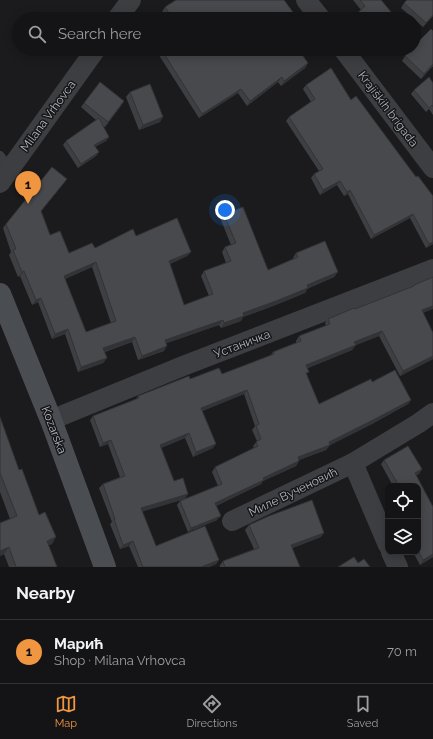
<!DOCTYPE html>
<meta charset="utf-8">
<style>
:root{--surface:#141416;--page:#212123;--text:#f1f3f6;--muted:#9d9ea1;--line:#333335;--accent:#f09640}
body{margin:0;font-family:Raleway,sans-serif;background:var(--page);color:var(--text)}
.controls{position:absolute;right:12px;bottom:12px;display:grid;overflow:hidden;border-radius:8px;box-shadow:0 2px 10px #0003}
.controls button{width:36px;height:36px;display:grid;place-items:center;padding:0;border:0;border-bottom:1px solid var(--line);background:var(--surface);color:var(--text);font:20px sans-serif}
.you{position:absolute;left:225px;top:210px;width:14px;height:14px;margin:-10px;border:3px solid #fff;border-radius:50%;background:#1a73e8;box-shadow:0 0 0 6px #1a73e833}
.badge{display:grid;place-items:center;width:26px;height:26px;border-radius:50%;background:var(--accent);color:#111;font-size:13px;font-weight:700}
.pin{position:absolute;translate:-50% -33px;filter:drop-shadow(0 1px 2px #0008)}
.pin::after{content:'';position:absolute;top:21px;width:14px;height:12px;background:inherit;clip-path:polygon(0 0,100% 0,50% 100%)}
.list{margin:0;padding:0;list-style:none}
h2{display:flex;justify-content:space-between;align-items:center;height:52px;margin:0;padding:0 16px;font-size:17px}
h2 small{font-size:13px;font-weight:400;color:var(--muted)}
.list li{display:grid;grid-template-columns:26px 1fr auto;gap:12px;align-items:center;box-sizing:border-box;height:64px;padding:0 16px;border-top:1px solid var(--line)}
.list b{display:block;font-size:15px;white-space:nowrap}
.list p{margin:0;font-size:13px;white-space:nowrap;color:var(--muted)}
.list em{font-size:13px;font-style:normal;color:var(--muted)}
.icon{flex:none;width:22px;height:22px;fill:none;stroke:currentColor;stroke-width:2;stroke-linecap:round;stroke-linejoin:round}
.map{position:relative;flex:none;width:433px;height:567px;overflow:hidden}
.search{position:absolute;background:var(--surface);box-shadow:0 2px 10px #0003;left:12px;right:12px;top:12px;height:44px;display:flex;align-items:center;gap:10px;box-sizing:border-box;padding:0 14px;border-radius:22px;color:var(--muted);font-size:15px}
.sheet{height:116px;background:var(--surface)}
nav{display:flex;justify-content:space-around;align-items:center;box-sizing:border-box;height:56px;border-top:1px solid var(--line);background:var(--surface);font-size:11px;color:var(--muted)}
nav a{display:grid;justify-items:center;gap:2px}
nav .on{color:var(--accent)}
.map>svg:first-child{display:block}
</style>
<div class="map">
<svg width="433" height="567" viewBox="0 0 433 567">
<rect width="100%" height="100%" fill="#1b1b1d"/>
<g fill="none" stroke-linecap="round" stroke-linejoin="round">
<polyline stroke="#3c3e42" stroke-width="10" points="0,156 9,169"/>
<g stroke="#3c3e42" stroke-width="20">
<polyline points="306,0 321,19"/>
<polyline points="117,19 131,0"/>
<polyline points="343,49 433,168"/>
<polyline points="0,183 96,49"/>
<polyline points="51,420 183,366 433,269"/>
<polyline points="353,463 388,545"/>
<polyline points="232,521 353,463 419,423 433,413"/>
<polyline points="391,552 398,567"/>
</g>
<polyline stroke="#4a4d52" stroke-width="22" points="0,294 51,420 105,567"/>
</g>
<g fill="#3e3f42" fill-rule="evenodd">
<polygon points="353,0 381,0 397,19 351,19 361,10"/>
<polygon points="404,3 433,16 423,27 401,8"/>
<polygon points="165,7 298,19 167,19 162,12"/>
<polygon points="155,49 298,49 308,63 305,68 281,86 278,82 247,106 238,93 199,118"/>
<polygon points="405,56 433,66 421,79 402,61"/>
<polygon points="433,83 433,115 429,109 426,112 411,94 414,90"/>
<polygon points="306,85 351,100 416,177 433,196 433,244 426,248 410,218 371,239 348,194 344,196 337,185 320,195 311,178 314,174 319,171 286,121 289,117 311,102 303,89"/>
<polygon points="130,92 160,122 139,130 126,97"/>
<polygon points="84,103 121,106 105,127 102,125 109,137 106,141 95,147 99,152 96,156 78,168 63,145 66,141 96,120 81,107"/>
<path d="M63,184L41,211L50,235L69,253L95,248L136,236L191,252L187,256L170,264L184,305L209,296L201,276L204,271L226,263L222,252L225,247L231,245L221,220L224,215L268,270L293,259V258L296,253L338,272L334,277L307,289L305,293L273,306L243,317L241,321L221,328L219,325L166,343L164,351L138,360L132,342L105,352L107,358L103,363L78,372L65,334L52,339L38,302L32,305L20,276L18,277L9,255L11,252L3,228L6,224ZM92,267L111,323L86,332L65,279Z"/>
<path d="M414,285L423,313L433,333V359L400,376L379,336L356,345L352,350L308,368L307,375L319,404L372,382L411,400L408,404L372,424L330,445L326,450L299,460V461L296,466L263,481L261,484L216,506L217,520L188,532L177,505L180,501L184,499L142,511L156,546L219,560L216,564L209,567H138L129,546L120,549L110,524L112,522L99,488L103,484L120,477L108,444L100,447L90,420L93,416L136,399L138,396L190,379L222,374L270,356L273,352L296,343V341L299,336L326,326L325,323L328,319L355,309L413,287ZM244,394L255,426L252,430L257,441L253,446L254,448L215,467L212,472L218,486L185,499L174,481L161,448L185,438L193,457L213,448L202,411Z"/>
<polygon points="0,417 19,470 52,544 48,545 57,567 9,567 4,554 0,556 0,523 10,519 0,492"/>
<polygon points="384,460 422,469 419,474 416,475 433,507 433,557 420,565 413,552 418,552 418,486 393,486 381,464"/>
<polygon points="249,525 321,537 292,548 300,567 220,567 220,565 223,561 254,549 245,530"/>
</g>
<g fill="#323336">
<polygon points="308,63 305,68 281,86 284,81"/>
<polygon points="433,64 433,66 421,79 424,74"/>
<polygon points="282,77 278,82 247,106 250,101"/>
<polygon points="241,89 238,93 199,118 202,114"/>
<polygon points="163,117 160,122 139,130 143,125"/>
<polygon points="109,137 106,141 91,149 94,145"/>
<polygon points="99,152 96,156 78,168 81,164"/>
<polygon points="340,181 337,185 320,195 323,190"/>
<polygon points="350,190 348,194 344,196 347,192"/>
<polygon points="413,214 410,218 371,239 374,235"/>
<polygon points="433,242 433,244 426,248 429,244"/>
<polygon points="191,252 187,256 165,266 169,261"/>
<polygon points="96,262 92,267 60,281 64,276"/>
<polygon points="24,271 20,276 18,277 22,272"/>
<polygon points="338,272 334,277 307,289 305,293 273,306 243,317 241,321 221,328 224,323 243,313"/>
<polygon points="41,298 38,302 32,305 36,300"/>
<polygon points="433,306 433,309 418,315 422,310"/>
<polygon points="223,320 219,325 162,345 165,340"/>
<polygon points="68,329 65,334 52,339 55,334"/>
<polygon points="382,331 379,336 351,347 354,342"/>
<polygon points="135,337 132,342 100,353 103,348"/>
<polygon points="356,345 352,350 303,370 306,365"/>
<polygon points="167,346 164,351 138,360 142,356"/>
<polygon points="433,356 433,359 400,376 403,371"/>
<polygon points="107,358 103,363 78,372 81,367"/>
<polygon points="247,390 244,394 198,413 201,408"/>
<polygon points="411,400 408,404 372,424 330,445 326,450 294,462 298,457 329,442"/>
<polygon points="189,433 185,438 157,449 160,445"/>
<polygon points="111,440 108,444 100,447 103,443"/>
<polygon points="216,444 213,448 193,457 196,452"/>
<polygon points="299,461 296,466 263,481 261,484 212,508 215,503 263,478"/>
<polygon points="422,469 419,474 412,478 415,473"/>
<polygon points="188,494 185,499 138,513 141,508"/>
<polygon points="221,516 217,520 188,532 191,528"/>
<polygon points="324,533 321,537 288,550 291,545"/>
<polygon points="56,537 52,544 42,548 47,541"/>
<polygon points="133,541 129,546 120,549 123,545"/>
<polygon points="9,547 4,554 0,556 0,551"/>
<polygon points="433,554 433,557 420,565 423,560"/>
<polygon points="219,560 216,564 209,567 201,567"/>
</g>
<g fill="#48494d" stroke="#323336" fill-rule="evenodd">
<polygon points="176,0 284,0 298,19 173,19 165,7"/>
<polygon points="360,0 381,0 397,19 352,19 352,18 365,6"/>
<polygon points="407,0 433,0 433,15 426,23 404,3"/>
<polygon points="431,29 433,31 433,64 424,74 405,56 412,49 414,49 414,46"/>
<polygon points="161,49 298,49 308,63 284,81 282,77 250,101 241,89 202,114"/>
<polygon points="331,68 351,100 356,96 416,177 418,176 433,196 433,242 429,244 413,214 374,235 350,190 347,192 340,181 323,190 314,174 323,169 289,117 315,99 306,85"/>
<polygon points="429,77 433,83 433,107 432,105 429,108 414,90"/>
<polygon points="100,82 124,101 108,122 84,103"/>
<polygon points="150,84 163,117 143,125 130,92"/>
<polygon points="99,118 109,137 94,145 99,152 81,164 66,141"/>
<path d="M52,167L67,179L41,211L50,235L60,231L69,253L92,243L95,248L133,229L136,236L177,218L191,252L169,261L184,305L213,294L204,271L231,261L225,247L236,243L224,215L243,207L268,270L298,257L296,253L325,241L338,272L307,285L308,288L276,301L243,313L244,316L224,323L223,320L165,340L167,346L142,356L135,337L103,348L107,358L81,367L68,329L55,334L41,298L36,300L24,271L22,272L13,250L16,249L6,224ZM96,262L116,321L86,332L64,276Z"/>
<polygon points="433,277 433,306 422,310 433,333 433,356 403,371 382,331 354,342 356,345 306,365 309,372 306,373 319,404 371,379 372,382 395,370 411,400 375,419 329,442 330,445 298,457 299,461 263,478 264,480 215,503 221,516 191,528 180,501 222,484 215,467 258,446 256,442 261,439 256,426 259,424 247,390 201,408 216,444 196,452 189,433 160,445 174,481 183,478 188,494 141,508 156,546 205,526 219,560 201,567 143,567 133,541 123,545 114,519 115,519 103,484 125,476 111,440 103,443 93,416 139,398 138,396 189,376 190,379 219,368 222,374 274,354 273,352 301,341 299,336 330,324 328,319 354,308 355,309 414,286 414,285"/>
<polygon points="0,417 19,470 22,469 39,515 45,512 56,537 47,541 57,567 16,567 9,547 0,551 0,523 17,516 0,473"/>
<polygon points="408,446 422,469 415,473 433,507 433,554 423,560 418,550 418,486 399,486 384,460"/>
<polygon points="312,500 324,533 291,545 300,567 225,567 223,561 259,548 249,525 269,516"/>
<polygon points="354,557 358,563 364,559 370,567 338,567"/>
</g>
<g text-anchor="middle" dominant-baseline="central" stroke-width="3" stroke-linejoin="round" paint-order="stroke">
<g font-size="12" fill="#aeb5bc" stroke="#161618">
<text transform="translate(388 109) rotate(53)">Krajiških brigada</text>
<text transform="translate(48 116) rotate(-54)">Milana Vrhovca</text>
<text transform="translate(242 344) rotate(-21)">Устаничка</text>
<text transform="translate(54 430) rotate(69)">Kozarska</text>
<text transform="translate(293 492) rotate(-26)">Миле Вученовић</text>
</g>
</g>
</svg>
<div class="controls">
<button><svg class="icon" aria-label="locate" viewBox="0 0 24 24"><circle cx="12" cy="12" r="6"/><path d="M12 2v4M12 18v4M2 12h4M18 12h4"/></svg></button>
<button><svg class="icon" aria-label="layers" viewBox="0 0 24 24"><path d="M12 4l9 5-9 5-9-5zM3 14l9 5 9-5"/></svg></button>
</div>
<div class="you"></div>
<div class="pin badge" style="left:28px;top:204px">1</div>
<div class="search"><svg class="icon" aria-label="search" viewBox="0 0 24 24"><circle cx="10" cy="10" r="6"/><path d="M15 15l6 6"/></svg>Search here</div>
</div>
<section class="sheet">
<h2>Nearby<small></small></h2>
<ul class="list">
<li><span class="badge">1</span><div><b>Марић</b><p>Shop · Milana Vrhovca</p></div><em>70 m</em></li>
</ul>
</section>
<nav>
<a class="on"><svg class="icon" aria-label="map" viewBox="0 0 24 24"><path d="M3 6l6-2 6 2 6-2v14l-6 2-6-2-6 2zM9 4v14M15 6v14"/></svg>Map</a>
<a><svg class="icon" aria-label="directions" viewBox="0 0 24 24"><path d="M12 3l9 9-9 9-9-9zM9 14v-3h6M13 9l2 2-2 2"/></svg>Directions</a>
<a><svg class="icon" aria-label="saved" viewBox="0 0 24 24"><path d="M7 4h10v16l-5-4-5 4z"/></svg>Saved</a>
</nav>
